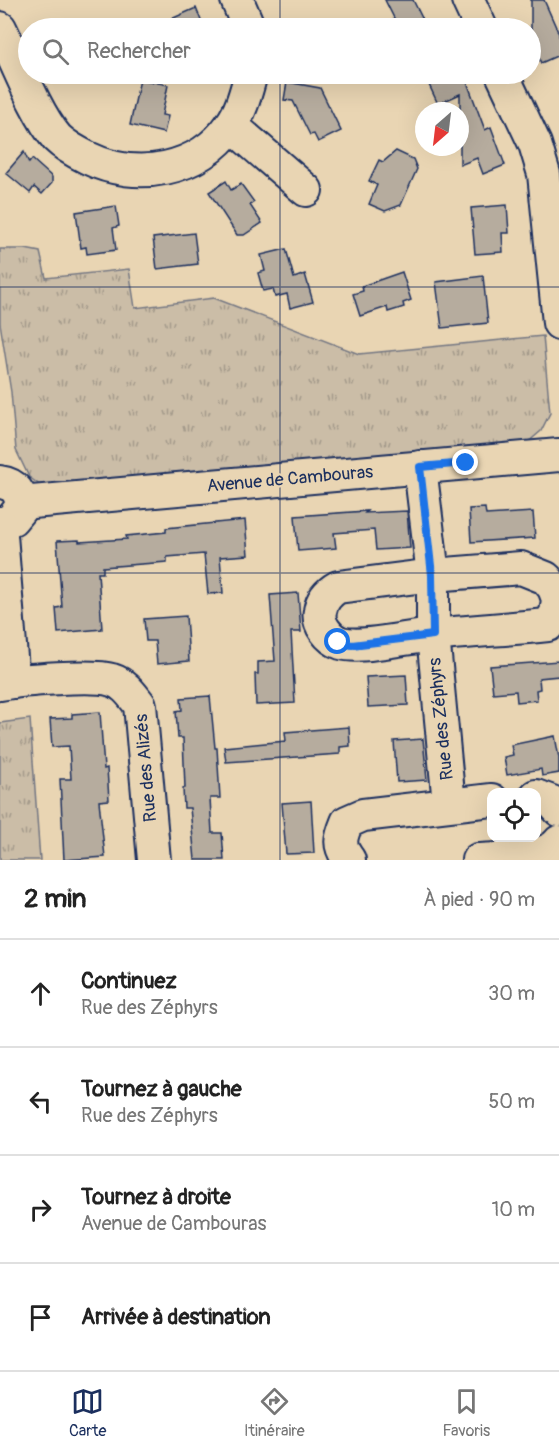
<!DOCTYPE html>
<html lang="fr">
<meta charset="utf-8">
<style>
:root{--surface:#fff;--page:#f2f2f2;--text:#222;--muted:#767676;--line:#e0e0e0;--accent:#1b2f5e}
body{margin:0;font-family:Pangolin,sans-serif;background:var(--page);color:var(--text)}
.controls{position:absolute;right:18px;bottom:18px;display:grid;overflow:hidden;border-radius:12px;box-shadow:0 6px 24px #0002}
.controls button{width:54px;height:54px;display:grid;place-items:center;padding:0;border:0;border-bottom:2px solid var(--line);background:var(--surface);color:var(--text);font:30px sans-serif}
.compass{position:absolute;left:415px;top:102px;width:54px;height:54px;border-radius:50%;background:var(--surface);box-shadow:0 6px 24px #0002;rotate:208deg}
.stop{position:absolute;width:18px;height:18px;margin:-14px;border:4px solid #1a73e8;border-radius:50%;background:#fff}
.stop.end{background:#1a73e8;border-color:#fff;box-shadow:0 2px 6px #0008}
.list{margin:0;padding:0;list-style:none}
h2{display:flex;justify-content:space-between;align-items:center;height:78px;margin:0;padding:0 24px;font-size:26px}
h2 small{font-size:20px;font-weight:400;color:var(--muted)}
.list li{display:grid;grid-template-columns:39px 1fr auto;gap:18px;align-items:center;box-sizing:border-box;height:108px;padding:0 24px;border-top:2px solid var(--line)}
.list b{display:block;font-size:22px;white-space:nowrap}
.list p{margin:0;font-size:20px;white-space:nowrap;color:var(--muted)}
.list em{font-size:20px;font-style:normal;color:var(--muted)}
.icon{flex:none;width:33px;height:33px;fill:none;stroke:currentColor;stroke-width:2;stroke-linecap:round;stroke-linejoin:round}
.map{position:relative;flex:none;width:559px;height:860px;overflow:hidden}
.search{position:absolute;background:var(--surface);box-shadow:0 6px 24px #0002;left:18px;right:18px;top:18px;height:66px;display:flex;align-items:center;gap:15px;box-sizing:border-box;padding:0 21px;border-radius:33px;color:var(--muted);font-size:22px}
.sheet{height:510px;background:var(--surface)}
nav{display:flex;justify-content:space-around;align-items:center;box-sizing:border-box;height:84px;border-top:2px solid var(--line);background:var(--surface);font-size:16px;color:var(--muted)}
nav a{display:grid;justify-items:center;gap:3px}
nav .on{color:var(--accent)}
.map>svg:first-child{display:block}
</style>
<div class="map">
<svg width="559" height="860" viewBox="0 0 559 860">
<defs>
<pattern id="grass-tufts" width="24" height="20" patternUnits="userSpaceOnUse" patternTransform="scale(1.5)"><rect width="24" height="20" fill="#cbbda7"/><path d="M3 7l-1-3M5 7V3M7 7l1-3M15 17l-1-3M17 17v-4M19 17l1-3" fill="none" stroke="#a49a8b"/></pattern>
</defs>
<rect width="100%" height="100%" fill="#e9d5b3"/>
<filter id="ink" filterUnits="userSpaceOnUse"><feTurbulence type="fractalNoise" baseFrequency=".0167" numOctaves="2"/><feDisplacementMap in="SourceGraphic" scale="12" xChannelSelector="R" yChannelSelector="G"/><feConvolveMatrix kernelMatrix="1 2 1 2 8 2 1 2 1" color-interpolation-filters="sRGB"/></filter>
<g filter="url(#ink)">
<g fill="url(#grass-tufts)" stroke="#737682" stroke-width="1.5">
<polygon points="0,249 25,249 40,252 46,278 129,269 135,308 214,298 359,354 543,336 550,413 541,431 520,449 44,488 29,477 16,450 11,392 0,323"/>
<polygon points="30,719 40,860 0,860 0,723"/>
</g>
<g fill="#b6ac9e" stroke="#1b2f5e" stroke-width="1.5">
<polygon points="385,0 413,0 427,28 399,28"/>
<polygon points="531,0 544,0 559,34 559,55 541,63 531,40"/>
<polygon points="196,8 204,28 151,28"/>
<polygon points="424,74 464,74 485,130 491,127 505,165 483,174 477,158 460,165 460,94 438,104"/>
<polygon points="140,79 168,85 162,115 168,116 164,133 130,125"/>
<polygon points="287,82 320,88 341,131 318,142 314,134 310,135 293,101 284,100"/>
<polygon points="396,151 413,159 417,169 401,205 385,211 369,204 377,185 369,181 379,160 383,162"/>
<polygon points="24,152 29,163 32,159 52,177 52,183 42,194 34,187 30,193 6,173"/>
<polygon points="226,181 231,190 241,184 254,202 250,205 262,223 244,235 237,235 209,192"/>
<polygon points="507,205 509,233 502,233 503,252 475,254 471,208"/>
<polygon points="116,206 119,226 113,228 116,250 87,254 86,247 81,248 76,212"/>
<polygon points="194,233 198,264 157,269 153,238"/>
<polygon points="286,249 294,278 305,274 313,302 290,308 287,294 275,297 273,289 263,291 258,273 265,271 261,255"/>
<polygon points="402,272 411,300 403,303 404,307 388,312 387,307 360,316 353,294 363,291 362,286"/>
<polygon points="483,276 488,323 442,328 436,282"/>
<polygon points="485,508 486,515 533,512 535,538 471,542 469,509"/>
<polygon points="367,511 365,513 407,511 410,548 376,550 374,530 334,533 336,548 298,551 295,516"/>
<polygon points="245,520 248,555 220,557 223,593 208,594 204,554 167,557 167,562 103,567 103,573 98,573 102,629 58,633 56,608 62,607 57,541 79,540 79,542 127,539 126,536 166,532 166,528"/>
<polygon points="298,593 301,632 291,632 295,703 256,705 255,674 258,674 258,662 275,661 270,595"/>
<polygon points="186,616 189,661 157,664 155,641 146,641 144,619"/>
<polygon points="559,661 559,676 539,678 540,689 536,690 537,700 517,702 516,691 493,693 490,666"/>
<polygon points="406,675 408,705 368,707 366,677"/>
<polygon points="210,696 215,748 217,748 220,798 210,798 212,833 222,833 224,860 195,860 190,808 184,808 183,788 185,788 183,738 178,738 176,711 182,710 181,698"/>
<polygon points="100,712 104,769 107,768 109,800 99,801 105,857 64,860 60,779 71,779 69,746 52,747 50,719 72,718 72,714"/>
<polygon points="349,727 350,746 340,747 340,754 226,762 224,747 286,741 285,732"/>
<polygon points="555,736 559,758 559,773 542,776 541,769 507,775 504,757 513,755 511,745"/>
<polygon points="423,739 427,780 397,782 394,741"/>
<polygon points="311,801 314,853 286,854 282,803"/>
</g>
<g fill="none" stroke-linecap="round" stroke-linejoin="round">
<defs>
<g id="minor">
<polyline points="237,0 249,28"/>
<polyline points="468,0 481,28"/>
<path d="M0,28C16,60 35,112 57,138C65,146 78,153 88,158C137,182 199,171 231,125C242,110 246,91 251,74"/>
<polyline points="502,74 535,144 544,174 559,323"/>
<polyline points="231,125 306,190"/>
<polyline points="420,467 433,575 433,635 449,804"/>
<path d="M0,482C15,484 22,493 21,508L12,519"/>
<polyline points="21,503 559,455"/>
<polyline points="0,523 13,682"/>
<path d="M521,568L546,578L554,588L558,599L556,614L548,625C509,629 471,631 433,635C408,637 363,649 341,643C329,639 317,624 320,611C322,599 329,592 338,587L433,575Z"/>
<path d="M0,684C21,680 94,674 112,680C125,684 132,695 140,705L154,860"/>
<polyline points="536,796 552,802 559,810"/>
<path d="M349,860C338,845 340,839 347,822L363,815L492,800"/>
<path d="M478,860C500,858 545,860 559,842"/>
</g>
</defs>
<use href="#minor" stroke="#1b2f5e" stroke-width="36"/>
<use href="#minor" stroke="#e9d5b3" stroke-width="32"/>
</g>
</g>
<g fill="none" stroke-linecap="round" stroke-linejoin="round" filter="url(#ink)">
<polyline stroke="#1a73e8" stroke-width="8" points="338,642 352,645 433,635 432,575 420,467 466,463"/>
</g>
<path fill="none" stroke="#1b2f5e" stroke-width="1.5" stroke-opacity="0.55" d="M280,0V28M280,74V860M0,287H559M0,573H559"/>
<g text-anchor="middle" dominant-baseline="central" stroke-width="4.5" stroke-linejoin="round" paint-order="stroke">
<g font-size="18" fill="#1b2f5e" stroke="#e9d5b3">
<text transform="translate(290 479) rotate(-5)">Avenue de Cambouras</text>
<text transform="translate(441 719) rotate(-96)">Rue des Zéphyrs</text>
<text transform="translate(146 768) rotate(-95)">Rue des Alizés</text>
</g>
</g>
</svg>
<div class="controls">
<button><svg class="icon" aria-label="locate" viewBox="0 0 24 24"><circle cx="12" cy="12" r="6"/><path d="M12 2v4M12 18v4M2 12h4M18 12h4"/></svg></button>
</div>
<svg class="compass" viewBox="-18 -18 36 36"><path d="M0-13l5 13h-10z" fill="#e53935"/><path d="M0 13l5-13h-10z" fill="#767676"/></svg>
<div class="stop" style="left:338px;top:642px"></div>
<div class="stop end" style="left:466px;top:463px"></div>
<div class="search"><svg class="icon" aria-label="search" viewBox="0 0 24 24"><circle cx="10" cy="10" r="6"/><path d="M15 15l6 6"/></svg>Rechercher</div>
</div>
<section class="sheet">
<h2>2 min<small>À pied · 90 m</small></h2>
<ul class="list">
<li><svg class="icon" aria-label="ahead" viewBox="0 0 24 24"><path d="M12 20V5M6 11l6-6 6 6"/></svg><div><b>Continuez</b><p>Rue des Zéphyrs</p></div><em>30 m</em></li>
<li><svg class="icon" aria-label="left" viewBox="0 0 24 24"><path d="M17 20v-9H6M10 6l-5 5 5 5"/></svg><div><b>Tournez à gauche</b><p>Rue des Zéphyrs</p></div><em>50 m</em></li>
<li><svg class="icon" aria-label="right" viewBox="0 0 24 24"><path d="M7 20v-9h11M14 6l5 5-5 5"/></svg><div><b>Tournez à droite</b><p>Avenue de Cambouras</p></div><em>10 m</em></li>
<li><svg class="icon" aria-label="arrive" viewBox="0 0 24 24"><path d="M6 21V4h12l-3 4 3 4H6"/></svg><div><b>Arrivée à destination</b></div></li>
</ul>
</section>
<nav>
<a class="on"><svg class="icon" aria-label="map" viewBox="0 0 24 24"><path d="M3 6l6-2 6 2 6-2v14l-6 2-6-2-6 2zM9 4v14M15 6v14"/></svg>Carte</a>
<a><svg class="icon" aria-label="directions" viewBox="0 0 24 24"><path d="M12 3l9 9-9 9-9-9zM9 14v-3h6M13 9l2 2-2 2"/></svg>Itinéraire</a>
<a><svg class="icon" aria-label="saved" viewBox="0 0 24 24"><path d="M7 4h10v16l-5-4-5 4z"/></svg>Favoris</a>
</nav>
